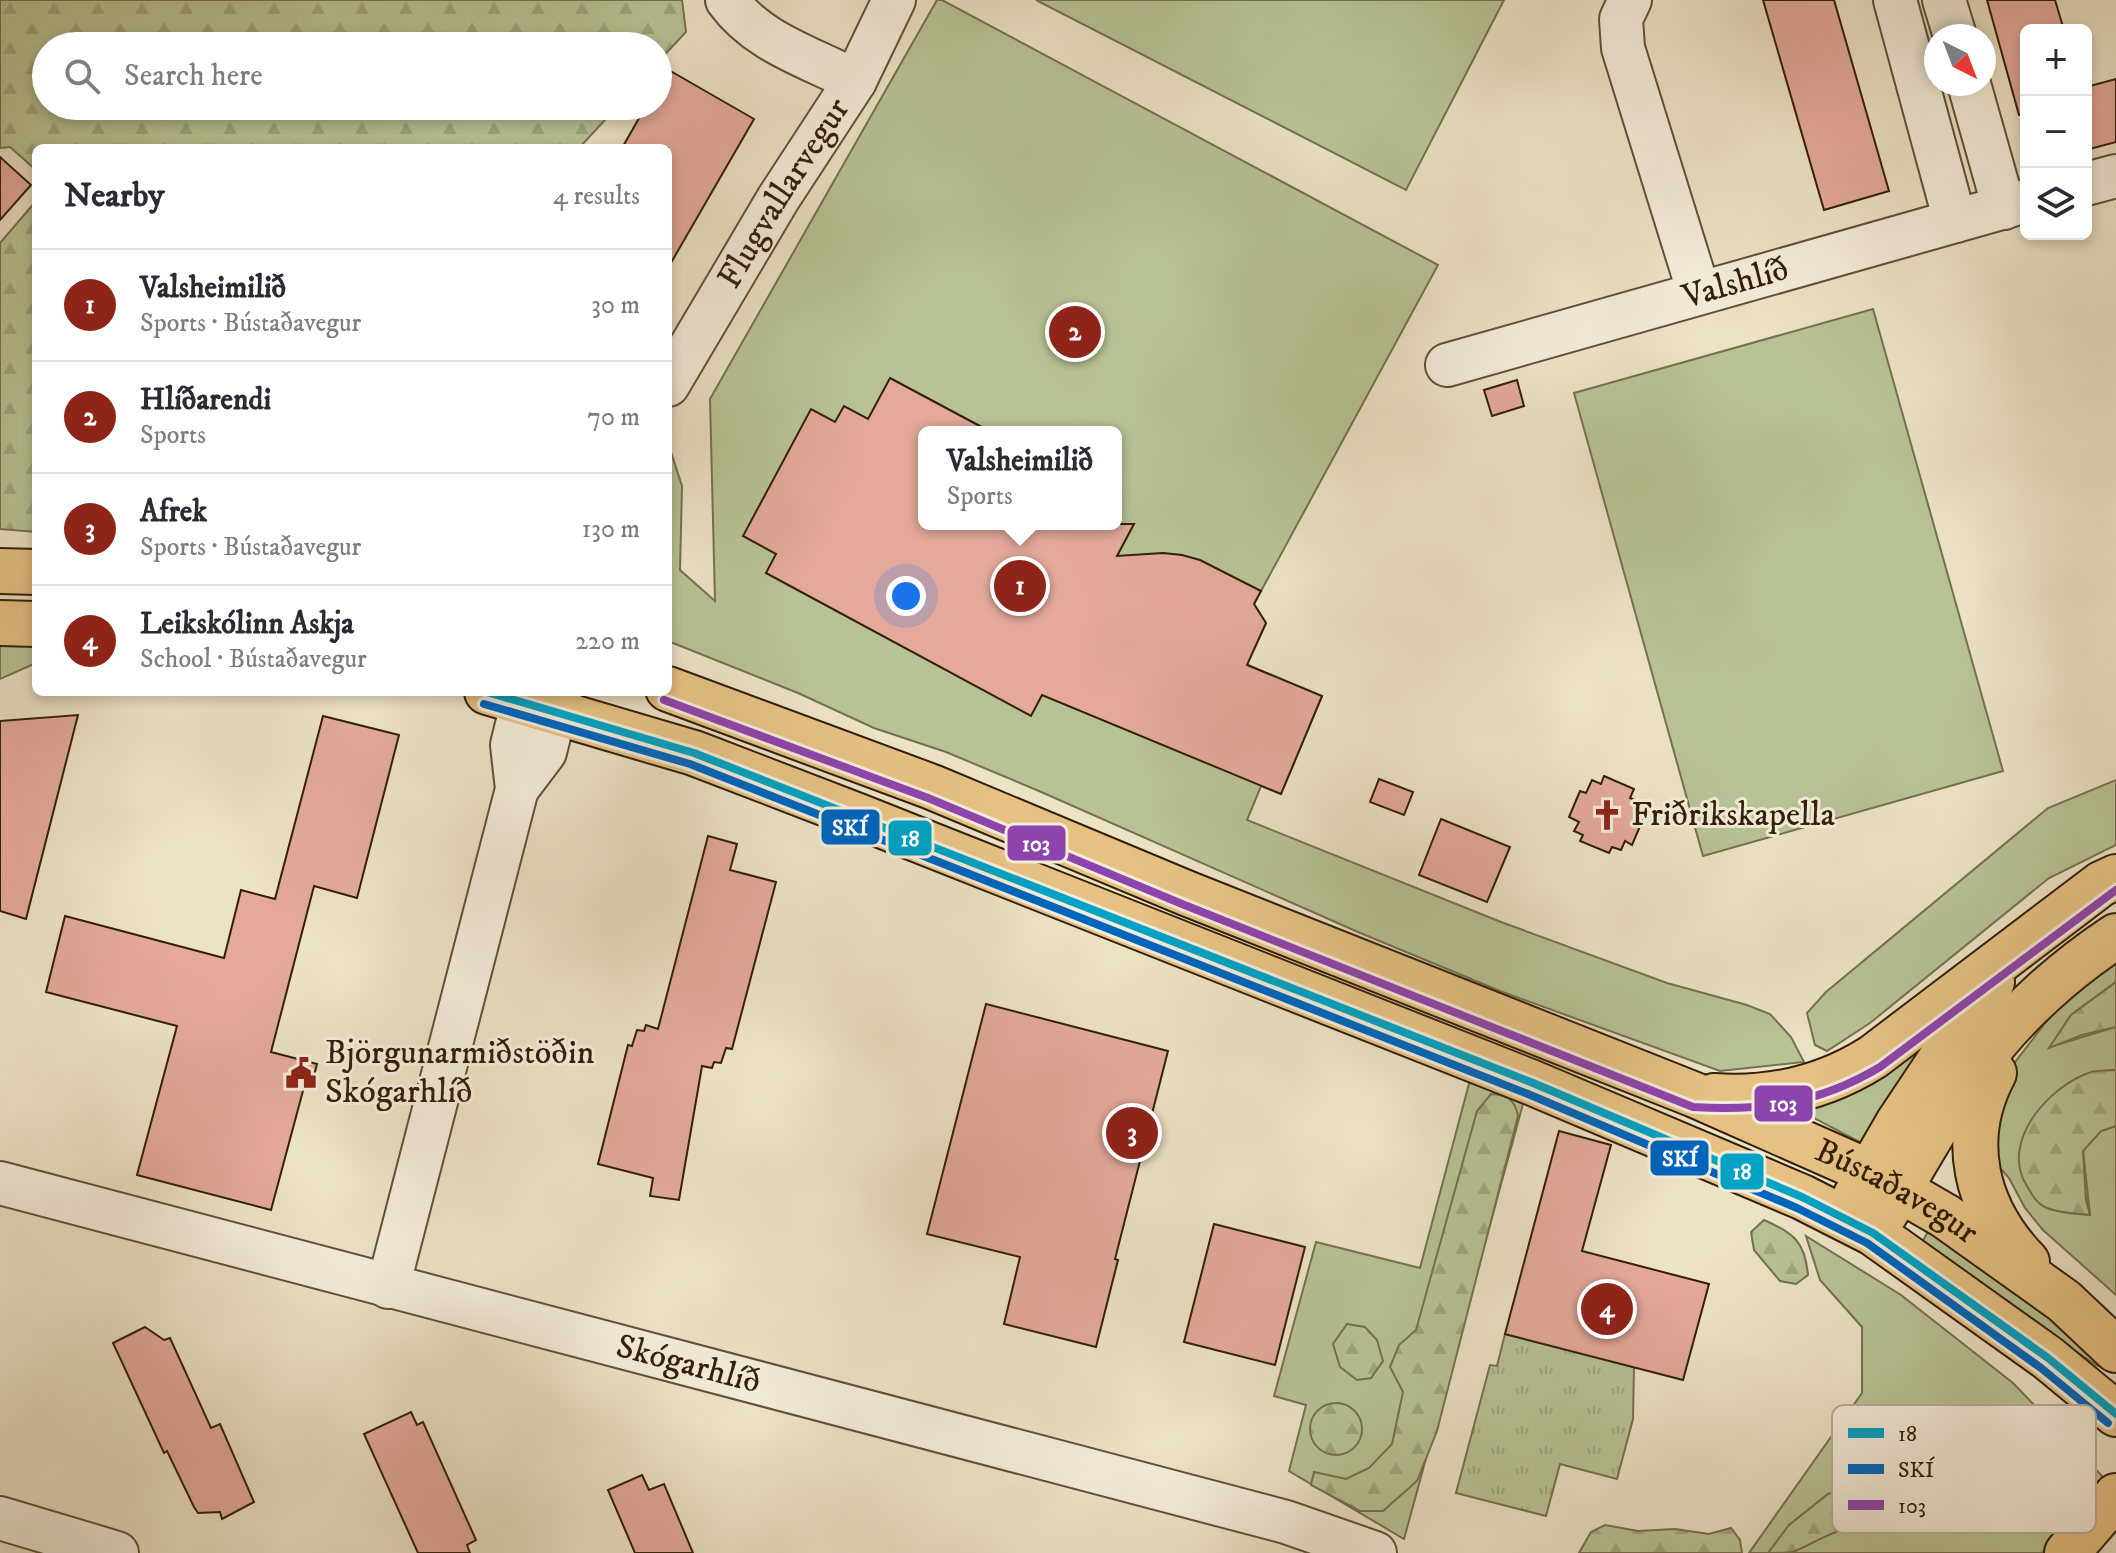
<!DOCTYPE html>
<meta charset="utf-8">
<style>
:root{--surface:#fff;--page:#f2f2f3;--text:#2b2b33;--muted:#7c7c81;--line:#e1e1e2;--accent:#8f2418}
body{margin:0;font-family:"IM FELL DW Pica",serif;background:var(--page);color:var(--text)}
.controls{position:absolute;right:24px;top:24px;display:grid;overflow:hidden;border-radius:12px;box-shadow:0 4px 12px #0003}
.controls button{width:72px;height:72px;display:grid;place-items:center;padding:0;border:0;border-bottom:2px solid var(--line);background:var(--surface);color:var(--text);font:40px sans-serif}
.compass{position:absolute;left:1924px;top:24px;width:72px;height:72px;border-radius:50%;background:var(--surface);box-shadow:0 4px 12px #0003;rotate:138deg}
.you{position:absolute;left:906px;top:596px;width:28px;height:28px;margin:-20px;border:6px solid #fff;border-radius:50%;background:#1a73e8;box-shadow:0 0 0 12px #1a73e833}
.badge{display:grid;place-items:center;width:52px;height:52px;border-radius:50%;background:var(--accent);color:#fff;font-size:26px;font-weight:700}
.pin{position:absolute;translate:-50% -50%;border:4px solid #fff;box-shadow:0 2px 8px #0006}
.popup{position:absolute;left:918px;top:426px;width:204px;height:104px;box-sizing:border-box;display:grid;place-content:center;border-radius:12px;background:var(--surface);filter:drop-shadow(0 2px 6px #0005);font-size:26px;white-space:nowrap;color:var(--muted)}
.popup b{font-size:30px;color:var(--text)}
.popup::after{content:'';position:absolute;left:50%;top:100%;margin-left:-16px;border:16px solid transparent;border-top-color:var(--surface)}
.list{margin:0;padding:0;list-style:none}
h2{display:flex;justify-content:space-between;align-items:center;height:104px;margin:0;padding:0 32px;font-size:34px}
h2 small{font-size:26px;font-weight:400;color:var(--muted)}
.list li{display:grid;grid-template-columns:52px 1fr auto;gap:24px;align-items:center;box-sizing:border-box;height:112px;padding:0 32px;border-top:2px solid var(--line)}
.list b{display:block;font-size:30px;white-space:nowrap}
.list p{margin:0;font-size:26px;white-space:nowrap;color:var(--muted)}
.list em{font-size:26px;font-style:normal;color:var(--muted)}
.icon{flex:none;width:44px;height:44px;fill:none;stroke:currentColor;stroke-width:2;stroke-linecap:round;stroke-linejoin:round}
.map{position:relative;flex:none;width:2116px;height:1553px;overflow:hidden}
.search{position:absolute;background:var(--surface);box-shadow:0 4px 12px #0003;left:32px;top:32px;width:640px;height:88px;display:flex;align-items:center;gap:20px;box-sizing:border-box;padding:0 28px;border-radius:44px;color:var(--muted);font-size:30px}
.panel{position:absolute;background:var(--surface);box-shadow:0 4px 12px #0003;left:32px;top:144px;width:640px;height:552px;border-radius:12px}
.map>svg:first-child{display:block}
</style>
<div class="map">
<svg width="2116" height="1553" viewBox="0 0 2116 1553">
<defs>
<pattern id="forest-firs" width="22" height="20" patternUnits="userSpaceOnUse" patternTransform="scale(2)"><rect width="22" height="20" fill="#b8c395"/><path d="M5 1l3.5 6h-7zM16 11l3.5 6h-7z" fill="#9fa77f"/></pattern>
<pattern id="park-tufts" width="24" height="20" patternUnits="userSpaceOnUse" patternTransform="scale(2)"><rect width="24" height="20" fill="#b8c395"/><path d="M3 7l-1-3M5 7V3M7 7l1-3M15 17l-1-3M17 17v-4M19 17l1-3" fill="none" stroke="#9fa77f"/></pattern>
</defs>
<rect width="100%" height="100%" fill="#ece2c6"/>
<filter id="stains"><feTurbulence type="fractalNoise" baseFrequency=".0025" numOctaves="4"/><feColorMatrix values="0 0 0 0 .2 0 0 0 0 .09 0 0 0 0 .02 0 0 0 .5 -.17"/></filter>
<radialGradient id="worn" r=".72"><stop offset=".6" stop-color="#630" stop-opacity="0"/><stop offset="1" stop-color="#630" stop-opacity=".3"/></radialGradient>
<g fill="#b8c395" stroke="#74714e" stroke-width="2" fill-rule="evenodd">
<path d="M937,0H942L1438,265L1254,604L1266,623L1258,640L1203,646L1322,696L1281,794L1261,786L1247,820L1501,922L1667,983L1747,1005L1770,1014L1791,1037L1804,1062L1720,1071L1500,991L1358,932L1039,791L946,752L874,728L798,693L668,641V443L682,486L680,570L715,601L710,399ZM924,432H1116V524H924Z"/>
<polygon points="1036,0 1504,0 1406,190"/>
<polygon points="1873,309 2003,771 1703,856 1574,393"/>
<polygon points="25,632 36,634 36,663 0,679 0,645"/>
<polygon points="2116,780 2116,845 2049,878 1870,1023 1827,1051 1815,1045 1807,1013 1826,992 2048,808"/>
<polygon points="2116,962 2116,982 2071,1015 2050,1047 2116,1027 2116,1070 2092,1072 2060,1090 2090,1215 2083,1150 2101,1131 2116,1126 2116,1295 2043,1230 2025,1208 2009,1178 1987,1153 1999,1083 2056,1009"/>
<polygon points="1955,1008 1869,1147 1791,1106"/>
<polygon points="1470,1080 1523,1104 1404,1539 1289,1471 1306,1405 1274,1396 1316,1242 1420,1268"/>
<polygon points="1931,1226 2002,1275 2103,1360 2098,1366 2084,1357 1920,1246"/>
<polygon points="1806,1236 1901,1295 2013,1383 2106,1480 2042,1553 1749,1553 1862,1393 1862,1327 1820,1280"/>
</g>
<g fill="url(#forest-firs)" stroke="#74714e" stroke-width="2">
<polygon points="0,0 682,0 686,32 658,62 658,46 46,46 46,106 618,106 579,148 36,148 36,170 10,147 0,148"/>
<polygon points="36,201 36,532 0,529 0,243"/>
<polygon points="2116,982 2116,1027 2082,1035 2049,1048 2071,1015"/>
<path d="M2116,1070V1126L2101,1131L2083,1151L2086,1200L2090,1215C2077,1214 2060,1213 2047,1208C2037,1204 2032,1195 2027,1186C1999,1142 2049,1086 2091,1072C2099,1070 2108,1071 2116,1070Z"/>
<path d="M1491,1094C1507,1095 1515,1099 1518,1116L1437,1431L1417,1481L1383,1511H1360L1311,1485L1314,1472L1346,1479L1369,1468L1392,1444L1403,1392L1390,1367L1399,1345L1416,1330L1477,1111Z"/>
<path d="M1764,1220C1794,1233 1805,1242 1808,1275L1796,1284L1780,1281L1754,1250L1751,1232Z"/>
<polygon points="1347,1324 1365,1327 1377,1340 1383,1361 1371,1378 1357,1380 1340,1367 1333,1344"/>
<circle cx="1336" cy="1429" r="26"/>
<path d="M2013,1445C2062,1486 1862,1524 1844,1529C1825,1535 1810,1545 1793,1552C1786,1553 1776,1553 1768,1553L1789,1525L1828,1494L1937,1458Z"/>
<polygon points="1605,1525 1638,1531 1675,1529 1709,1534 1731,1528 1740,1540 1742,1553 1579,1553 1591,1532"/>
</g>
<polygon fill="url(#park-tufts)" stroke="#74714e" stroke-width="2" points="1505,1334 1634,1367 1633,1419 1617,1479 1560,1464 1546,1516 1456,1493 1490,1365 1497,1366"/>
<g fill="#e4a99b" stroke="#311f07" stroke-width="2">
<polygon points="1763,0 1834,0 1889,191 1824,210"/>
<polygon points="1987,0 2055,0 2064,30 2026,30 2026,114 2019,115"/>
<polygon points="667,69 754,119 668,268 668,148 622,148 646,106 658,106 658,85"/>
<polygon points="2116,79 2116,142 2086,150 2086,87"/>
<polygon points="0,157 31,185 0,220"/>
<polygon points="890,378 991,432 924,432 924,524 1134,524 1117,556 1163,553 1182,555 1200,560 1261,591 1254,604 1266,623 1247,665 1322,696 1281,794 1042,695 1031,716 766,573 776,554 743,536 811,409 835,422 844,406 868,419"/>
<polygon points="1517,380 1524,406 1492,416 1484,390"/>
<polygon points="78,715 26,919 0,911 0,721"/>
<polygon points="323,716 399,735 357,898 314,886 271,1052 317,1064 311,1088 304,1087 271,1210 137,1175 177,1026 46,992 65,916 224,958 241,890 275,899"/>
<polygon points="1604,776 1634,789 1630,798 1641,803 1639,809 1646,812 1632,845 1625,841 1621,850 1612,847 1609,853 1580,841 1583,835 1574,831 1579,822 1569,817 1580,791 1586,793 1592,780 1601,784"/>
<polygon points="1379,779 1413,792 1404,815 1370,802"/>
<polygon points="1441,819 1510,847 1487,902 1419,875"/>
<polygon points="708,836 737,844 730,870 776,882 732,1049 726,1048 721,1063 714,1062 712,1068 702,1066 679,1200 650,1196 653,1178 598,1164 628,1045 632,1046 637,1030 644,1031 646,1025 658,1029"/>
<polygon points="986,1004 1168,1051 1115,1259 1118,1260 1096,1347 1004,1324 1020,1257 927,1234"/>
<polygon points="1559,1131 1611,1145 1582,1251 1709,1284 1683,1380 1505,1334"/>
<polygon points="1214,1224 1305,1247 1275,1365 1184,1342"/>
<polygon points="145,1327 164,1340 170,1338 211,1428 220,1424 254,1502 222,1519 220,1512 198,1513 194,1507 167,1451 164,1453 113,1343"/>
<polygon points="411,1412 417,1425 423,1422 476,1540 467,1545 470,1553 418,1553 364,1434"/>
<polygon points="642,1475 649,1490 664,1484 693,1553 635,1553 608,1490"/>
</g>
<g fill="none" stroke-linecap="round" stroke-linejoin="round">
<defs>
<g id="minor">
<path d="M727,0C758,43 810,57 855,81"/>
<polyline points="1630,0 1621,19 1623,48 1699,293"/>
<polyline points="1895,0 1955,221"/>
<polyline points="1944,0 1955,36"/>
<polyline points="1969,84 2004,208"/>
<polyline points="2086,184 2116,176"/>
<path id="s1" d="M1447,365L2026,201"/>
<path id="s2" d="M668,385L778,199L855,81L894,0"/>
<polyline points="517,789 545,752 560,692"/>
<path id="s3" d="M0,1183L1286,1522L1375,1553"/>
<polyline points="388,1287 517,789 512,745 525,692"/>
<polyline points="0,1518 117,1553"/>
</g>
<g id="major">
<polyline points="0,571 36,572"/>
<polyline points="0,623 36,624"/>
<path id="s4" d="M668,689L932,787L1186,893L1695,1095L1869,1172L1945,1216L2064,1301L2116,1350"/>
<polyline points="487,692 694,753 858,816 1533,1083 1802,1197 1873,1233 2048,1358 2116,1414"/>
<path d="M1994,1073C1959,1139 1975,1208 2027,1262"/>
<path d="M1714,1096C1772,1100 1824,1088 1873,1057L2101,884L2116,877"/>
<polyline points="1855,1197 1898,1123 1992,982"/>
<path d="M1885,1214C1915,1163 1945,1109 1980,1062C2016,1013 2066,969 2116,936"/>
</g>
<polyline id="highway" points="2067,1553 2116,1496"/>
</defs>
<use href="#minor" stroke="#605037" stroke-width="46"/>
<use href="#major" stroke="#311f07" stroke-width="48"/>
<use href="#highway" stroke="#311f07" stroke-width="48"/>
<use href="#minor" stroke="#f3ecda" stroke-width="42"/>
<use href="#major" stroke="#e6c183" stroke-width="44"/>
<use href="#highway" stroke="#e6c183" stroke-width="44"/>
<defs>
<polyline id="bus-1" points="487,692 694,753 1533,1083 1802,1197 1873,1233 2048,1358 2116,1414"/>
<polyline id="bus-2" points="484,704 690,764 1528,1094 1797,1208 1867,1243 2041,1368 2108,1423"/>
<path id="bus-3" d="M664,700L928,798L1182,904L1693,1107C1764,1111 1818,1104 1880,1067L2116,890"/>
</defs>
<use href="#bus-1" stroke="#f3ecda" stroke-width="14"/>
<use href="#bus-2" stroke="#f3ecda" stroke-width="14"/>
<use href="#bus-3" stroke="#f3ecda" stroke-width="14"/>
<use href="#bus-1" stroke="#02a2c4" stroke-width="8"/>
<use href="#bus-2" stroke="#0065bd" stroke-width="8"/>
<use href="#bus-3" stroke="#8e44ad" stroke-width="8"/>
</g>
<defs>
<symbol id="church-bare" viewBox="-9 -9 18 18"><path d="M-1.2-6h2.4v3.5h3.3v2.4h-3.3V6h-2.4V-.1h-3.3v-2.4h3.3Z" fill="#8f2418" stroke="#f3ecda" stroke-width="2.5" paint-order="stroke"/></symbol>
<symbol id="civic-bare" viewBox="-9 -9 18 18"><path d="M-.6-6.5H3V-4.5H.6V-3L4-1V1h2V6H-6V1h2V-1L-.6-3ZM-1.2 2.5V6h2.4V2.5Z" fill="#8f2418" stroke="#f3ecda" stroke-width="2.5" paint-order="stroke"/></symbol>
</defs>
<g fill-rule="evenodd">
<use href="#church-bare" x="1585" y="793" width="44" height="44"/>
<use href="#civic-bare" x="279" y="1051" width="44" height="44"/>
</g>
<g text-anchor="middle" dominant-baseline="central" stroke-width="6" stroke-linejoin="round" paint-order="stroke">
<g font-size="34" fill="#311f07" stroke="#f3ecda">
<text stroke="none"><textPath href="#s2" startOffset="224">Flugvallarvegur</textPath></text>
<text stroke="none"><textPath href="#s1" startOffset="300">Valshlíð</textPath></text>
<text stroke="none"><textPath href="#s4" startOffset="1328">Bústaðavegur</textPath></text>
<text stroke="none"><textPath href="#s3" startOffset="712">Skógarhlíð</textPath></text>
</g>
<g font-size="34" fill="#311f07" stroke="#f3ecda" text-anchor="start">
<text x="1631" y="815">Friðrikskapella</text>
<text x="325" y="1053">Björgunarmiðstöðin<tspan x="325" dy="39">Skógarhlíð</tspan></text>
</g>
</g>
<rect x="1832" y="1405" width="264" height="128" rx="12" fill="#f3ecda" stroke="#b9ae9b" stroke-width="2"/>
<rect x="1848" y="1428" width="36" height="10" fill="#02a2c4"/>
<rect x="1848" y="1464" width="36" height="10" fill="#0065bd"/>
<rect x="1848" y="1500" width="36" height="10" fill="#8e44ad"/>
<g font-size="22" fill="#311f07">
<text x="1898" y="1441">18</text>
<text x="1898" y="1477">SKÍ</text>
<text x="1898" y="1513">103</text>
</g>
<g stroke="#f3ecda" stroke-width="3">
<rect x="820" y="808" width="61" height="38" rx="8" fill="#0065bd"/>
<rect x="887" y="819" width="46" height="38" rx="8" fill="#02a2c4"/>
<rect x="1006" y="824" width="61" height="38" rx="8" fill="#8e44ad"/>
<rect x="1753" y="1084" width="61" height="39" rx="8" fill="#8e44ad"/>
<rect x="1649" y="1139" width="61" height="38" rx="8" fill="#0065bd"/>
<rect x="1719" y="1152" width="46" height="39" rx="8" fill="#02a2c4"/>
</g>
<g font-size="22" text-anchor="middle" font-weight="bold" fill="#fff">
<text x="850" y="835">SKÍ</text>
<text x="910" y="846">18</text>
<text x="1036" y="851">103</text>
<text x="1783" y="1111">103</text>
<text x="1680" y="1166">SKÍ</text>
<text x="1742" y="1179">18</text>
</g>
<rect width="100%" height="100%" filter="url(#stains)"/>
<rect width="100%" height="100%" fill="url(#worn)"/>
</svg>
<div class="controls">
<button>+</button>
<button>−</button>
<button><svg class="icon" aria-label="layers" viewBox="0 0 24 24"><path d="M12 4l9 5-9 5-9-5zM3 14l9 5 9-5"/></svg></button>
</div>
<svg class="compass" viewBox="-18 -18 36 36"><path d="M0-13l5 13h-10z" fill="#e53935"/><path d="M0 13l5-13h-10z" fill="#7c7c81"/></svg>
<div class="you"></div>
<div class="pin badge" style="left:1020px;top:586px">1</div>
<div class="popup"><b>Valsheimilið</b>Sports</div>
<div class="pin badge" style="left:1075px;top:332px">2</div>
<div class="pin badge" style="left:1132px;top:1133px">3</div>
<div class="pin badge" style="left:1607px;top:1309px">4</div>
<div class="search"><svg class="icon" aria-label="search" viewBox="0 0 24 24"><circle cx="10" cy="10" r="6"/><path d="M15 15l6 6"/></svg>Search here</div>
<section class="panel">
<h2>Nearby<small>4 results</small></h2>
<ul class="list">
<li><span class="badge">1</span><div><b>Valsheimilið</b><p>Sports · Bústaðavegur</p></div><em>30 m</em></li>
<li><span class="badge">2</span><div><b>Hlíðarendi</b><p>Sports</p></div><em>70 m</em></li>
<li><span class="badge">3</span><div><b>Afrek</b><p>Sports · Bústaðavegur</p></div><em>130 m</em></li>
<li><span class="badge">4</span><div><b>Leikskólinn Askja</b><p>School · Bústaðavegur</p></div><em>220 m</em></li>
</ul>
</section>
</div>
